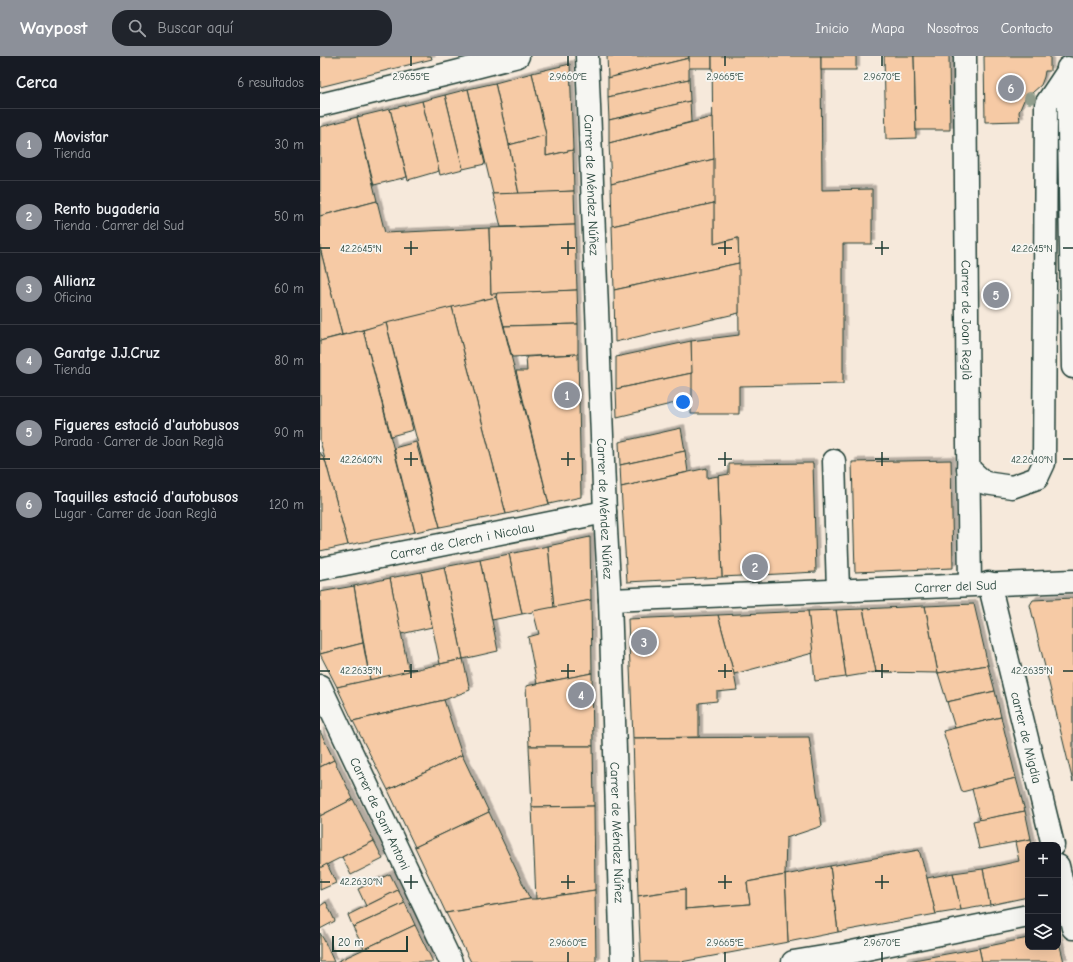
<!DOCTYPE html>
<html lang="es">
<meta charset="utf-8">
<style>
:root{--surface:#171b24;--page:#20242c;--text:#f1f3f6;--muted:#9ea1a6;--line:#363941;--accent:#8c9099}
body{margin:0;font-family:"Comic Neue",sans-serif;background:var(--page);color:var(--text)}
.controls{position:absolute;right:12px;bottom:12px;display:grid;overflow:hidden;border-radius:8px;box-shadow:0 4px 16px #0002}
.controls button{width:36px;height:36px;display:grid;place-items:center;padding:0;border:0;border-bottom:1px solid var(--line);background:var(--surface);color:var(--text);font:20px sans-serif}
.scale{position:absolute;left:12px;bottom:10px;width:76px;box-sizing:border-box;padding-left:4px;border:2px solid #1f3d34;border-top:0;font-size:11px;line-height:14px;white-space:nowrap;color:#1f3d34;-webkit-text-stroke:3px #f6f6f2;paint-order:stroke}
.you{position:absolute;left:363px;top:346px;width:14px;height:14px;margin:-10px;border:3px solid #fff;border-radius:50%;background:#1a73e8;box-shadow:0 0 0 6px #1a73e833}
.badge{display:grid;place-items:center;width:26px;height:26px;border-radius:50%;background:var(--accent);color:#fff;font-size:13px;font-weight:700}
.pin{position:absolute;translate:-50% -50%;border:2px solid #fff;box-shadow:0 1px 4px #0006}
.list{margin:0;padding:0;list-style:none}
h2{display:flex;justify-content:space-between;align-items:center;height:52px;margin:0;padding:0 16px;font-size:17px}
h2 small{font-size:13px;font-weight:400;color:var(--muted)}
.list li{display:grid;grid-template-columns:26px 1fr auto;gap:12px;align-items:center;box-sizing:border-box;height:72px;padding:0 16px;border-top:1px solid var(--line)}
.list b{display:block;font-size:15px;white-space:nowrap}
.list p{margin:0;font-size:13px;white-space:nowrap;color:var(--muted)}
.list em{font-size:13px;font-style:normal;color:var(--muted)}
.icon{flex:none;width:22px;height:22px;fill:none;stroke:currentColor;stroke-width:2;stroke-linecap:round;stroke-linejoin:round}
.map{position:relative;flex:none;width:753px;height:906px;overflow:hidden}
header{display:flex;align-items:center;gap:24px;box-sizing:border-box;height:56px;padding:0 20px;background:var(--accent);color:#fff}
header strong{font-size:19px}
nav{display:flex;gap:22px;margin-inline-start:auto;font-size:14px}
.search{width:280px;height:36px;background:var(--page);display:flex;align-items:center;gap:10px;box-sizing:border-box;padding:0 14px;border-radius:16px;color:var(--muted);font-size:15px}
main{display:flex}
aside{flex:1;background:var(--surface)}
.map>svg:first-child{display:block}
</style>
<header>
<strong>Waypost</strong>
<div class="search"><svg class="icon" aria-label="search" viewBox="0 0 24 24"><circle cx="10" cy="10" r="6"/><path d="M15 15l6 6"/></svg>Buscar aquí</div>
<nav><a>Inicio</a><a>Mapa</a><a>Nosotros</a><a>Contacto</a></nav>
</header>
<main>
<aside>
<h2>Cerca<small>6 resultados</small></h2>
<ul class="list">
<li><span class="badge">1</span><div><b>Movistar</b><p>Tienda</p></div><em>30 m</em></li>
<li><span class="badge">2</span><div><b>Rento bugaderia</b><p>Tienda · Carrer del Sud</p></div><em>50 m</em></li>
<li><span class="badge">3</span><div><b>Allianz</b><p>Oficina</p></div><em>60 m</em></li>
<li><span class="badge">4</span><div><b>Garatge J.J.Cruz</b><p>Tienda</p></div><em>80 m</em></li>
<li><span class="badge">5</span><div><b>Figueres estació d'autobusos</b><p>Parada · Carrer de Joan Reglà</p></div><em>90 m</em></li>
<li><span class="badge">6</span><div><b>Taquilles estació d'autobusos</b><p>Lugar · Carrer de Joan Reglà</p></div><em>120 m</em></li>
</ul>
</aside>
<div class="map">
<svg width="753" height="906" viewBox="0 0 753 906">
<defs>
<filter id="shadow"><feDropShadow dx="3.5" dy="-3.5" stdDeviation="0" flood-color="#0004"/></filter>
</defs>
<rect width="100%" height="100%" fill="#f6e9db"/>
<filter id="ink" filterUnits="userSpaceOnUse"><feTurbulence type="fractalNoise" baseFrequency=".025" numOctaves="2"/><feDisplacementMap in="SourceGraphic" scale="8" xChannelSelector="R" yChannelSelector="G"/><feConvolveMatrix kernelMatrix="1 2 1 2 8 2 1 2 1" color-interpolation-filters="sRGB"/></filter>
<g filter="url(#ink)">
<g fill="#f6caa5" stroke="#1f3d34" filter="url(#shadow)">
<polygon points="0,0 111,0 112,3 0,31"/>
<polygon points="287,0 369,0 369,2 288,22"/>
<rect x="369" y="0" width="23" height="12"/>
<polygon points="392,0 501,0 502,134 552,133 552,188 523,188 523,328 419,330 419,358 371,358 371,285 419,279 418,182 394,188"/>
<rect x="501" y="0" width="35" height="14"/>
<polygon points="564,0 594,0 596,82 566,83"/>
<polygon points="594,0 629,0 630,74 596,74"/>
<polygon points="664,0 730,0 730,15 725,15 724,21 721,29 704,44 699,56 700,65 665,66"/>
<polygon points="369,2 369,23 288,41 288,22"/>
<polygon points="250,8 253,94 226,100 226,79 212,17"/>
<polygon points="212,17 226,79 189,89 175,27"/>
<polygon points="369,23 370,45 289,64 288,41"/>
<polygon points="175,27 189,89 199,138 173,138 148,33"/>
<polygon points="148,33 165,108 143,113 125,39"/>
<polygon points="125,39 143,113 120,119 102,45"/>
<polygon points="102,45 119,115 88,124 70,53"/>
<polygon points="370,45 371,66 289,87 289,64"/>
<polygon points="70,53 87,121 54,129 37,61"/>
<polygon points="37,61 57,145 0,160 0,71"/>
<polygon points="393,61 394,103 291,128 289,87"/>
<polygon points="226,79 226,100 253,94 254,135 199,138 189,89"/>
<polygon points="394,103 394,147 292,170 291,128"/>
<polygon points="254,135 255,169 181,171 173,138"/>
<polygon points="57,145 65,177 169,172 171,238 177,237 176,241 22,279 0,192 0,160"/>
<polygon points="394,147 394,188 418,182 419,207 294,234 292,170"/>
<polygon points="255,169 257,234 171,238 169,172"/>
<polygon points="0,192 22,279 0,285"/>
<polygon points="419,207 419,257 295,286 294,234"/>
<polygon points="257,234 258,268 184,270 176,241 177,237"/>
<polygon points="176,241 229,448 186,458 132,251"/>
<polygon points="132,251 186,458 120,471 66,267"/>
<polygon points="66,267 93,374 71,380 43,274"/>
<polygon points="258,268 258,298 192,301 184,270"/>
<polygon points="43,274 95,476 28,489 0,385 0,285"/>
<polygon points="371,285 372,317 296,333 296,301"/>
<polygon points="258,298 261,441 229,448 196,315 207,315 206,301"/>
<polygon points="372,317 372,343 297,361 296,333"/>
<polygon points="361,372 365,395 300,409 299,386"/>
<polygon points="96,386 120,471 95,476 74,392"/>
<polygon points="365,395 368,416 301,431 300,409"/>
<polygon points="0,396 6,407 28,489 0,495"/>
<polygon points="631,404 633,512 535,516 532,406"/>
<polygon points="493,407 496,516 402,521 398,420 409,418 409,408"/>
<polygon points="387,412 387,422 398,420 402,521 307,526 301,431"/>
<polygon points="270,481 271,544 234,552 228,490"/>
<polygon points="228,490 234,552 202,558 189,498"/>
<polygon points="189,498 202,558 172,564 160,504"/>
<polygon points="160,504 178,595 143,603 124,511"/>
<polygon points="124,511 143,603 120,608 101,516"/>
<polygon points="101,516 112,571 81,578 70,522"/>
<polygon points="70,522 89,616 50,624 34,530"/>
<polygon points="34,530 43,587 0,598 0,536"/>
<polygon points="753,542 753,726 710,549 713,544"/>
<polygon points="271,544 272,617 217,628 208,581 219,578 213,555"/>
<polygon points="654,548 668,609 618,617 605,550"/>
<polygon points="605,550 618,617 556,616 543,553"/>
<polygon points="543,553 556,616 526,621 516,554"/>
<polygon points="516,554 526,621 495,625 488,555"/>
<polygon points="488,555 493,597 414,618 398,559"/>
<polygon points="398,559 414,618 417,634 397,636 397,645 379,647 379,681 313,682 308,563"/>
<polygon points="43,587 50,624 17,631 0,598"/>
<polygon points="143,603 150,634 124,644 33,665 17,631"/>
<polygon points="668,609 675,635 627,646 618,617"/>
<polygon points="272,617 273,690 209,690 206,630"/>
<polygon points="675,635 681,661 635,672 627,646"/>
<polygon points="124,644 142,699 68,734 33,665"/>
<polygon points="681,661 696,722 642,736 623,675"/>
<polygon points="0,675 14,704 0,711"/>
<polygon points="489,681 502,770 466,782 465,819 427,826 430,848 365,853 365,833 318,840 313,682"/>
<polygon points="209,690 273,690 274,750 212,751"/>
<polygon points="142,699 169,756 95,791 68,734"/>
<polygon points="14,704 33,743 0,760 0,711"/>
<polygon points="696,722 705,755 660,764 652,733"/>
<polygon points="33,743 54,785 0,812 0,760"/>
<polygon points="274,750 275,834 216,843 212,751"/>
<polygon points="705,755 711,783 659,793 653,765"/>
<polygon points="169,756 210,843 126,857 95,791"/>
<polygon points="711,783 712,789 708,789 708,841 670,849 663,813 699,805 695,786"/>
<polygon points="54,785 63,803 31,819 22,801"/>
<polygon points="599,794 607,822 616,858 518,876 510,810"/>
<polygon points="7,808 16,827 0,834 0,812"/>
<polygon points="510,810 518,876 468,886 465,819"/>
<polygon points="663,813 670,849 641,854 633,817"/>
<polygon points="633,817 641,854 616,858 607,822"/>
<polygon points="70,818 78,834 46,850 38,833"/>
<polygon points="465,819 468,886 361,906 321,906 318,840 365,833 365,853 430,848 427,826"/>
<polygon points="78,834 85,847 33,871 28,859"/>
<polygon points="275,834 276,906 151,906 126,857 210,843 216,843"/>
<polygon points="6,846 15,865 0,873 0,850"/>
<polygon points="85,847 95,869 44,893 33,871"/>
<polygon points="95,869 113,906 16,906 44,893"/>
<polygon points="0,877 4,884 14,906 0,906"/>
<polygon points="708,882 708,891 738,891 738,882 744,906 662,906 659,892"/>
<polygon points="659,892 662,906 583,906"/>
</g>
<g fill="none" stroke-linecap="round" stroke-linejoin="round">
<defs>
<g id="minor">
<path id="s1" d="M267,0L285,456L290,544L302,906"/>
<path id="s2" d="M645,0L648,388L650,528"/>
<polyline points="748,12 753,311"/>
<polyline points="0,49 132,17 198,0"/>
<polyline points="514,405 518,534"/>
<polyline points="648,412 665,427 692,431 717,422 724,407 726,48 748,15"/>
<path id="s3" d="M0,513L285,456"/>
<path id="s4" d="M669,527L733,789"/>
<path id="s5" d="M290,544L753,525"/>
<path id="s6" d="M0,630L131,906"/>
<polyline points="738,810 753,872"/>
<polyline points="473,906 522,898 708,860"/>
</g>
</defs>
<use href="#minor" stroke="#1f3d34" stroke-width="25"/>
<use href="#minor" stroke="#f6f6f2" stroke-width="22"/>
</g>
<circle fill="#909d8c" cx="710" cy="42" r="6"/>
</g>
<path fill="none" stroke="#1f3d34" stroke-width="1.5" d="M91,0V10M248,0V10M405,0V10M562,0V10M91,185V199M248,185V199M405,185V199M562,185V199M0,192H10M84,192H98M241,192H255M398,192H412M555,192H569M743,192H753M91,396V410M248,396V410M405,396V410M562,396V410M0,403H10M84,403H98M241,403H255M398,403H412M555,403H569M743,403H753M91,608V622M248,608V622M405,608V622M562,608V622M0,615H10M84,615H98M241,615H255M398,615H412M555,615H569M743,615H753M91,819V833M248,819V833M405,819V833M562,819V833M0,826H10M84,826H98M241,826H255M398,826H412M555,826H569M248,896V906M405,896V906M562,896V906"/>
<g text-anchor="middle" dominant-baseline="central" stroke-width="3.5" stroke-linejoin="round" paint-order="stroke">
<g font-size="13" fill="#1f3d34" stroke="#f6f6f2">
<text stroke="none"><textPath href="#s1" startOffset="129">Carrer de Méndez Núñez</textPath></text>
<text stroke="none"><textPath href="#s2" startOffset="264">Carrer de Joan Reglà</textPath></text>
<text stroke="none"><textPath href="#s1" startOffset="453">Carrer de Méndez Núñez</textPath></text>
<text stroke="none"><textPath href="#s3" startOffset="145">Carrer de Clerch i Nicolau</textPath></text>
<text stroke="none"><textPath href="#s5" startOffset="346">Carrer del Sud</textPath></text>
<text stroke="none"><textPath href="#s4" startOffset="159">carrer de Migdia</textPath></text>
<text stroke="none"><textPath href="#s6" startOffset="141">Carrer de Sant Antoni</textPath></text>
<text stroke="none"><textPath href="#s1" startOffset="777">Carrer de Méndez Núñez</textPath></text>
</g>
</g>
<g font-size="10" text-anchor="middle" fill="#1f3d34" stroke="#f6f6f2" stroke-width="3.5" stroke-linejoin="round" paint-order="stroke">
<text x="91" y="24">2.9655°E</text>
<text x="248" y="24">2.9660°E</text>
<text x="405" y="24">2.9665°E</text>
<text x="562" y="24">2.9670°E</text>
<text x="41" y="196">42.2645°N</text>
<text x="712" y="196">42.2645°N</text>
<text x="41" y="407">42.2640°N</text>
<text x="712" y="407">42.2640°N</text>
<text x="41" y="618">42.2635°N</text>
<text x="712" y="618">42.2635°N</text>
<text x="41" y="829">42.2630°N</text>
<text x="248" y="890">2.9660°E</text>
<text x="405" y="890">2.9665°E</text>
<text x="562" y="890">2.9670°E</text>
</g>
</svg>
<div class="controls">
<button>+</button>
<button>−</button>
<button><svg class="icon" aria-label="layers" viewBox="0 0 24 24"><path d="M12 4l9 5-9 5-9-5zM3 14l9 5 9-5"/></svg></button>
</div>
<div class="scale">20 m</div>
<div class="you"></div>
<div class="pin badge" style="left:247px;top:339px">1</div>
<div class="pin badge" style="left:435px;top:511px">2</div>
<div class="pin badge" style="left:324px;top:586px">3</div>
<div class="pin badge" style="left:261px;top:639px">4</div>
<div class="pin badge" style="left:676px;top:239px">5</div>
<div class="pin badge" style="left:691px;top:32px">6</div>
</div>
</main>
